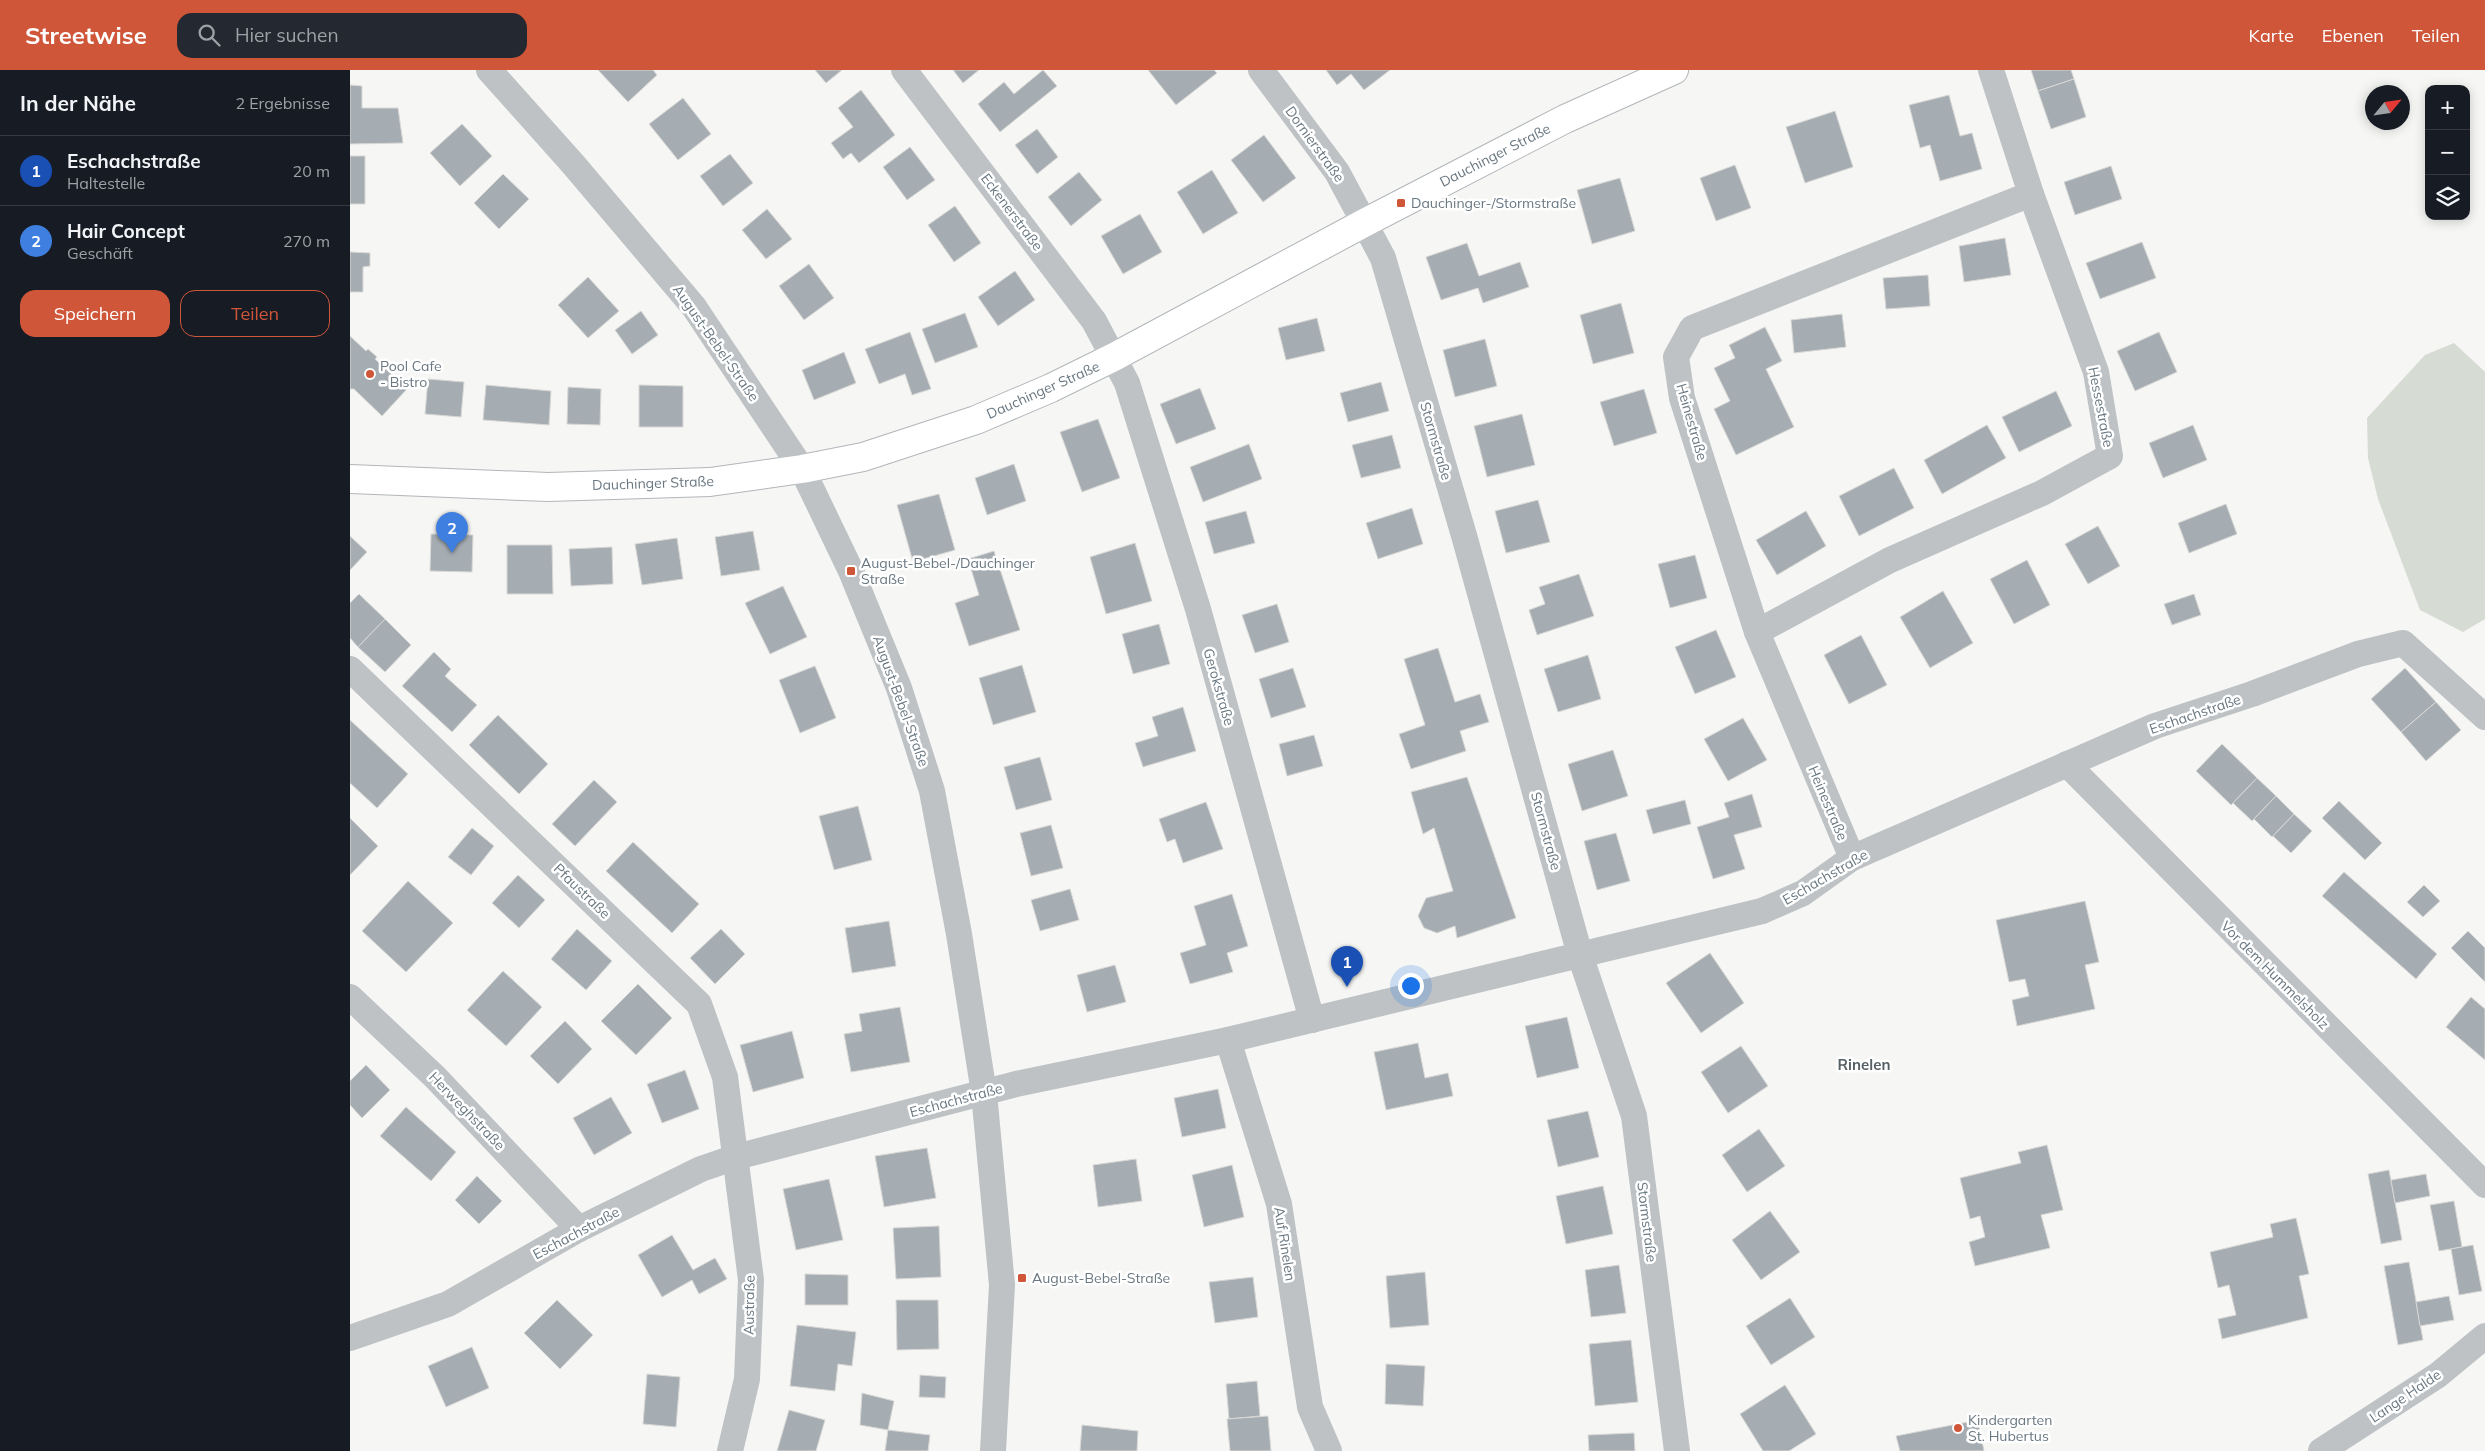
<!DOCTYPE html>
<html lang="de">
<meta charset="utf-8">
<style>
:root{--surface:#171b24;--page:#242831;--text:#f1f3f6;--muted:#9ea1a6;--line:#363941;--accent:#d0563a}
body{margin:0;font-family:Mulish,sans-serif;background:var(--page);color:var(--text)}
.controls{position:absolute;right:15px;top:15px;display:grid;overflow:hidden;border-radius:10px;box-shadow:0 2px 12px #0003}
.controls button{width:45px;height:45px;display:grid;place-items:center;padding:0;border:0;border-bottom:1px solid var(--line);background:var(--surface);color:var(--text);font:25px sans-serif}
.compass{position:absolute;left:2015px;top:15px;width:45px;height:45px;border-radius:50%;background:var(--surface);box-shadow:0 2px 12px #0003;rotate:61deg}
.you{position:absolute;left:1060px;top:915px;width:18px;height:18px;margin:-12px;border:4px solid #fff;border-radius:50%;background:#1a73e8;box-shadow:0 0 0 8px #1a73e833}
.badge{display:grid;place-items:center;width:32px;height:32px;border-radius:50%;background:var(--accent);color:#fff;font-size:16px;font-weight:700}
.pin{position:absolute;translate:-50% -41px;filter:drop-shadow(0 1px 2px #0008)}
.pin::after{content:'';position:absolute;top:26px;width:18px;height:15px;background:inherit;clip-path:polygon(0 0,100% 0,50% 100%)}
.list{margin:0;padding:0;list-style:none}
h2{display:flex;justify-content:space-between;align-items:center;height:65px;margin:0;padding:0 20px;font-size:21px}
h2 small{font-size:16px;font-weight:400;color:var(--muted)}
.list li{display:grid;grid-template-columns:32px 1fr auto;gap:15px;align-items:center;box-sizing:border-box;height:70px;padding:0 20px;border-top:1px solid var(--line)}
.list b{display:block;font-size:19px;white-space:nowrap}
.list p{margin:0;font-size:16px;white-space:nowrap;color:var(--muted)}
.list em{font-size:16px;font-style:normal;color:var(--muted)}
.actions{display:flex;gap:10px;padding:15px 20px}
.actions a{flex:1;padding:11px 0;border:1px solid var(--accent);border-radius:15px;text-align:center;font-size:18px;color:var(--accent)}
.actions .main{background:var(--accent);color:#fff}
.icon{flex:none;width:28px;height:28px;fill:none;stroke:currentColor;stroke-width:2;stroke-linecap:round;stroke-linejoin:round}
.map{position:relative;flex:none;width:2135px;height:1381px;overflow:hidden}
header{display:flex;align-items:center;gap:30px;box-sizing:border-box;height:70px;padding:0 25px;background:var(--accent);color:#fff}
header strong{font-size:24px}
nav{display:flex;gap:28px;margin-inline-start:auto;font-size:18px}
.search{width:350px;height:45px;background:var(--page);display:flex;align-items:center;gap:12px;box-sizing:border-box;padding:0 18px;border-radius:15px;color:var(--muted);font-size:19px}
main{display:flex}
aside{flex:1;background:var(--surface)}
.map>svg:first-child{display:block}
</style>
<header>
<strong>Streetwise</strong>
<div class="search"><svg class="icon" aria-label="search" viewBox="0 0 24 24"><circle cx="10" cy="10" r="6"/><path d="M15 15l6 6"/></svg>Hier suchen</div>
<nav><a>Karte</a><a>Ebenen</a><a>Teilen</a></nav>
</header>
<main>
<aside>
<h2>In der Nähe<small>2 Ergebnisse</small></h2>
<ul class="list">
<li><span class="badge" style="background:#1a4fb4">1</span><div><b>Eschachstraße</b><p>Haltestelle</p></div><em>20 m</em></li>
<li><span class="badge" style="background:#3f7fe0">2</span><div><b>Hair Concept</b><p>Geschäft</p></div><em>270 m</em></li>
</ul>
<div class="actions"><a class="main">Speichern</a><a>Teilen</a></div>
</aside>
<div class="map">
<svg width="2135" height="1381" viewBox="0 0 2135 1381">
<rect width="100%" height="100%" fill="#f6f6f4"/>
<polygon fill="#d6dbd3" points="2104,273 2135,302 2135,549 2113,562 2070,540 2028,429 2018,388 2017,348 2075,285"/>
<g fill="#a6adb2" stroke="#d8d8d6">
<polygon points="248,0 303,0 307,5 278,32"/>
<polygon points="465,0 492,0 476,13"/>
<polygon points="603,0 629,0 613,13"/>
<polygon points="693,0 707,16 650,62 628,34 654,12 664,24"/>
<polygon points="798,0 864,0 867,3 826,35"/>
<polygon points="976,0 1040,0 1014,20 1001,4 987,15"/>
<polygon points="1681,0 1721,0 1724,9 1688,21"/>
<polygon points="1724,9 1736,47 1701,59 1688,21"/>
<polygon points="0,15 12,16 12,38 48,38 53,73 0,74"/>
<polygon points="511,20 545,65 509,93 501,83 493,89 481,73 503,57 488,38"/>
<polygon points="1599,25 1610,66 1622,63 1632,99 1590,111 1580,75 1570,78 1559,35"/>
<polygon points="333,28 361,64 328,90 299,54"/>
<polygon points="1485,41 1503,97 1455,113 1436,57"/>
<polygon points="112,54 142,86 110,116 80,83"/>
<polygon points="687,59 708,87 687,104 665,75"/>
<polygon points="914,65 946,108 913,132 881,90"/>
<polygon points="560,77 585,110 557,130 533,97"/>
<polygon points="380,84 403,113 373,136 350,106"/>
<rect x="0" y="86" width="15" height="48"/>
<polygon points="1385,95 1401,138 1366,151 1350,108"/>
<polygon points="1761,96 1772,129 1725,145 1714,112"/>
<polygon points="862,100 888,143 853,164 827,122"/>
<polygon points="729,102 752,130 721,156 698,127"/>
<polygon points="153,104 179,129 149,159 124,133"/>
<polygon points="1270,108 1285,161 1242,174 1227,120"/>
<polygon points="605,136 631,173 604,192 578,155"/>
<polygon points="417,139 442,169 416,189 392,160"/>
<polygon points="790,144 812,182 773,204 751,166"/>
<polygon points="1655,168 1661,205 1614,212 1609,176"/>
<polygon points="1792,172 1806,208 1750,229 1736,193"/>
<polygon points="1117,173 1129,206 1170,192 1179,217 1133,233 1128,218 1091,230 1076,187"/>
<polygon points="0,182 20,183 20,196 13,197 13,222 0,222"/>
<polygon points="459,194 484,228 454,250 429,216"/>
<polygon points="665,201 685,230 648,256 628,227"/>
<polygon points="1578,205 1580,236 1536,239 1533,208"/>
<polygon points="238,207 269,241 238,268 208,235"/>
<polygon points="1271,233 1284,283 1243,294 1230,245"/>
<polygon points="291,241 308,265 282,284 265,260"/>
<polygon points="615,243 628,277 585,293 572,259"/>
<polygon points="1492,244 1496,277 1444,283 1441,250"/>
<polygon points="967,248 975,281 936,290 928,258"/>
<polygon points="1415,257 1432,291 1416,299 1444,357 1386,385 1364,339 1380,331 1364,298 1385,288 1379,275"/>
<polygon points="560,262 581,319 562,325 555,304 529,314 515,279"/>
<polygon points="1809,262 1827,302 1785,321 1767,281"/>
<polygon points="0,266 16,281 18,279 27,287 25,289 57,319 32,346 4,319 0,319"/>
<polygon points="1135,269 1147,316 1105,327 1093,280"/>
<polygon points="494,282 506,313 464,330 452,300"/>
<polygon points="78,309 114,312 111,347 75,344"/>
<polygon points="1031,312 1039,341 998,352 990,323"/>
<polygon points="136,315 201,321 199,355 133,350"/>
<polygon points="289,315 333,316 333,357 289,357"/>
<polygon points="218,317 251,319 250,355 217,354"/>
<polygon points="850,318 866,359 826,374 810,334"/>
<polygon points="1294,319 1307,363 1264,376 1250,332"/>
<polygon points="1706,321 1722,356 1669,382 1652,347"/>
<polygon points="1172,344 1185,395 1137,407 1124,356"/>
<polygon points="748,349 770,408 732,422 710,362"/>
<polygon points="1637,355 1656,388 1592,424 1574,390"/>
<polygon points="1843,355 1857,390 1813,408 1799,373"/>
<polygon points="1042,365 1051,398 1011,408 1002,375"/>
<polygon points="899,374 912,409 853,432 840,397"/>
<polygon points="664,394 676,431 637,445 625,408"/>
<polygon points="1544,398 1564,438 1509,466 1489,426"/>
<polygon points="589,424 605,480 563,492 547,435"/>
<polygon points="1188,430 1200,472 1156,483 1145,441"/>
<polygon points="1876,434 1887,464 1839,483 1828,453"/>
<polygon points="1062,438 1073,474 1028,489 1016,453"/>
<polygon points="896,441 905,473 864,484 855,452"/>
<polygon points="1456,441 1476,476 1427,505 1406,470"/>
<polygon points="1748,456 1770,496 1738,514 1715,474"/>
<polygon points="403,461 410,500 371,506 365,467"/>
<polygon points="81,464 123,465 122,502 80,501"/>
<polygon points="0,466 17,482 0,500"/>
<polygon points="327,468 333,509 292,515 285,474"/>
<polygon points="785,473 802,531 756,544 740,487"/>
<polygon points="157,475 202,475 203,524 157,524"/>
<polygon points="262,477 263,514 221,516 219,479"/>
<polygon points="644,481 670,560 619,576 605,533 629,525 618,489"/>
<polygon points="1345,485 1357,528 1320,538 1308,494"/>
<polygon points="1677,490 1700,535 1664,554 1640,509"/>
<polygon points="1229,504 1244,546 1187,565 1179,540 1195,534 1189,517"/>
<polygon points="433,516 457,567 420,584 395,533"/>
<polygon points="1593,521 1623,573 1580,598 1550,547"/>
<polygon points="9,524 35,549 8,577 0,568 0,533"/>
<polygon points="1844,524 1851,545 1822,555 1814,534"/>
<polygon points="927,534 939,572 905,583 892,545"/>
<polygon points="35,549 61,575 35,602 8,577"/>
<polygon points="809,554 820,594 783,604 772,564"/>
<polygon points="1366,560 1386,607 1345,624 1325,577"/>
<polygon points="1511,565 1537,615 1499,634 1474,585"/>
<polygon points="1088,578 1105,632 1130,624 1139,652 1110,661 1116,681 1061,699 1049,664 1075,655 1054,589"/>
<polygon points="84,582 101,599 95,606 127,635 102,662 52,616"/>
<polygon points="1238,585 1251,629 1208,642 1194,599"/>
<polygon points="672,595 686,642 643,655 629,608"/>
<polygon points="465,596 486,648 450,663 429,610"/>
<polygon points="943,598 956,637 921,648 909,609"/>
<polygon points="2055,598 2086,632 2051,662 2021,629"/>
<polygon points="2086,632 2111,660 2076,691 2051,662"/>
<polygon points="833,637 846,681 793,697 785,673 808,666 802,647"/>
<polygon points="148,645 198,694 169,724 119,675"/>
<polygon points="1393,648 1417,690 1378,711 1354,669"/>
<polygon points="0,650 58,704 27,738 0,713"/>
<polygon points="964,665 973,696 937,706 929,674"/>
<polygon points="1872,674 1907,708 1881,735 1846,701"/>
<polygon points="1263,680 1278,726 1232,741 1218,694"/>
<polygon points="690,687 702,730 666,740 654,697"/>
<polygon points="1117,707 1166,848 1107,868 1105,856 1087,863 1074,858 1068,846 1076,828 1103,821 1084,758 1073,764 1061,722"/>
<polygon points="1907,708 1926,726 1902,751 1883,733"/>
<polygon points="244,710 267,732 225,776 202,754"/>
<polygon points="1402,724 1412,757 1384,765 1395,799 1363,809 1347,757 1379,747 1374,733"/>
<polygon points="1926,726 1944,744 1922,767 1904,749"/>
<polygon points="1335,730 1341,754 1303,764 1296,740"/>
<polygon points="1989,731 2032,773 2015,790 1972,748"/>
<polygon points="856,732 873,779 833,793 825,769 817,772 809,749"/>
<polygon points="508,736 522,790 484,800 469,746"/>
<polygon points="1944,744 1962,761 1941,783 1923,766"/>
<polygon points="0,748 28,776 0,805"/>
<polygon points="701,755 713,798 681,806 670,763"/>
<polygon points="122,758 144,776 121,805 98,787"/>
<polygon points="1266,763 1280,811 1247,820 1234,771"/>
<polygon points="283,772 349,834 322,863 256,801"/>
<polygon points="1994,802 2087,884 2066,909 1972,826"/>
<polygon points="168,805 195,830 169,858 142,833"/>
<polygon points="58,811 103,853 56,902 12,861"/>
<polygon points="2074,815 2090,831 2073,847 2057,832"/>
<polygon points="720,819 729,850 690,861 681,830"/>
<polygon points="882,824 898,876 877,883 883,902 840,914 830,883 856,875 844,836"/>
<polygon points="1735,831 1749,892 1735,895 1745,939 1667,956 1662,930 1679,926 1675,909 1659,912 1646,850"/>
<polygon points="539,851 546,896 502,903 495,858"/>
<polygon points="227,859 262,891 236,920 201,889"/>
<polygon points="371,859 395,884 365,914 340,888"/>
<polygon points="2118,861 2135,878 2135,912 2101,878"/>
<polygon points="1360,883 1394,933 1351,963 1316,913"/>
<polygon points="765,895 776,932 737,942 727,905"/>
<polygon points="153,901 192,937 156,976 117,940"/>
<polygon points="288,914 322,948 286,985 251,951"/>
<polygon points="2121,927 2135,939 2135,990 2096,957"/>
<polygon points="550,937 560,992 501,1002 494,964 512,961 509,944"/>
<polygon points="1217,947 1229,998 1187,1008 1175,956"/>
<polygon points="215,951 242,979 208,1014 180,986"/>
<polygon points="442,961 454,1008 403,1022 390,975"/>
<polygon points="1068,973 1075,1008 1098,1003 1103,1026 1036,1040 1024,982"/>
<polygon points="1391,976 1418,1016 1378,1043 1351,1002"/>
<polygon points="16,995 40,1020 12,1048 0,1035 0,1011"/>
<polygon points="335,1000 349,1039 312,1053 297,1014"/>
<polygon points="868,1019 876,1058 832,1067 824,1028"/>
<polygon points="261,1027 282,1063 244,1085 223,1048"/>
<polygon points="56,1037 106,1082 81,1111 30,1066"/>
<polygon points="1238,1041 1249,1087 1208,1097 1197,1050"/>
<polygon points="1409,1059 1435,1096 1397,1122 1372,1085"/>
<polygon points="1697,1075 1713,1140 1691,1145 1700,1178 1625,1196 1619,1172 1635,1167 1630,1146 1620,1149 1610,1108 1671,1093 1668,1082"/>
<polygon points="577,1078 586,1128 534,1137 525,1086"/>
<polygon points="786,1089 792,1131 748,1137 743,1095"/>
<polygon points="882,1095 894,1147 854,1157 842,1105"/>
<polygon points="2039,1100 2052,1170 2031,1174 2018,1104"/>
<polygon points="2076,1104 2080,1126 2045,1133 2041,1110"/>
<polygon points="127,1106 152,1131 129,1154 105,1130"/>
<polygon points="479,1109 493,1170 446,1180 433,1119"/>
<polygon points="1253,1116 1263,1164 1216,1174 1206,1126"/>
<polygon points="2104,1131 2112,1177 2089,1181 2080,1135"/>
<polygon points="1420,1141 1450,1182 1411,1210 1382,1170"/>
<polygon points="1946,1148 1959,1204 1949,1206 1958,1248 1872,1269 1868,1249 1886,1245 1879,1215 1868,1218 1860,1182 1923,1167 1920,1154"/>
<polygon points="589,1156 591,1207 546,1209 543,1158"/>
<polygon points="322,1165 343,1200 365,1188 377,1209 349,1224 342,1210 312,1227 288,1185"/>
<polygon points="2123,1175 2132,1221 2109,1225 2101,1179"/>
<polygon points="2059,1192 2073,1270 2048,1275 2034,1196"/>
<polygon points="1269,1195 1276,1243 1241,1247 1235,1200"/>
<polygon points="1075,1202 1079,1255 1040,1258 1036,1206"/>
<polygon points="455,1204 498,1205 498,1235 455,1235"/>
<polygon points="903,1207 908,1247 865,1253 859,1212"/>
<polygon points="2099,1226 2104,1250 2070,1256 2066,1232"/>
<polygon points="1440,1228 1465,1267 1421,1295 1396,1256"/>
<polygon points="207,1230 243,1265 210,1299 174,1263"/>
<polygon points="546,1230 588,1230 589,1279 547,1280"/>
<polygon points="447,1255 506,1262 502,1296 488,1294 485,1321 440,1316"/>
<polygon points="1281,1270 1288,1332 1245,1336 1239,1274"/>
<polygon points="122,1277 139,1318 96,1337 78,1296"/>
<polygon points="1036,1294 1075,1296 1073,1336 1035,1334"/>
<polygon points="297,1304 330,1307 326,1357 293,1354"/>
<polygon points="570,1305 596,1307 595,1328 569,1327"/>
<polygon points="907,1311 910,1346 879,1349 876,1314"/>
<polygon points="1435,1315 1466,1364 1439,1381 1413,1381 1390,1344"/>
<polygon points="512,1323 544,1331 538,1360 510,1355"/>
<polygon points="439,1340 475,1350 466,1381 427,1381"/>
<polygon points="918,1346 921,1381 880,1381 877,1349"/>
<polygon points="1628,1350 1634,1381 1550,1381 1546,1366"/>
<polygon points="732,1355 788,1361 787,1381 730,1381"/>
<polygon points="538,1360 580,1365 578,1381 535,1381"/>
<polygon points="1284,1363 1285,1381 1239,1381 1238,1365"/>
</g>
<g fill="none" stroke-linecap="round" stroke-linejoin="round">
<defs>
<polyline id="secondary" points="0,409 198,417 360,412 452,399 513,387 626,350 701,318 764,287 1016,152 1215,49 1324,0"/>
</defs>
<use href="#secondary" stroke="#b1b6b9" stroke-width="30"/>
<g stroke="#bec2c5" stroke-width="26">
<polyline points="139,0 223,94 344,237 452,399 501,501 549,618 582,721 609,864 634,1023 652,1215 643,1381"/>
<polyline points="554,0 744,251 777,313 848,539 962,950"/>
<polyline points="911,0 987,102 1033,188 1115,469 1230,885 1284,1046 1327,1381"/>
<polyline points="1407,562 1540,490 1692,423 1760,386 1746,302 1681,124 1641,0"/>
<polyline points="0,599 349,934 375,1007 401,1210 397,1309 380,1381"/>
<polyline points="1717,694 2135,1115"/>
<polyline points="1502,788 1407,562 1332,328 1326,287 1342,258 1681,124"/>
<polyline points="0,927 85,1007 229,1159"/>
<polyline points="878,970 929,1134 960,1337 979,1381"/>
<polyline points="0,1268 98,1234 229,1159 351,1099 386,1087 666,1014 878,970 1412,841 1453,823 1502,788 1805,656 1902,624 2008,584 2053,573 2135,647"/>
<polyline points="1971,1381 2088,1305 2135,1266"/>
</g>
<use href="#secondary" stroke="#fff" stroke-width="28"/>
</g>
<g fill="#d0563a" stroke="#fff" stroke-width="2">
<rect x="1046" y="128" width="10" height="10" rx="2.5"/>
<circle cx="20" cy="304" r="5"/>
<rect x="496" y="496" width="10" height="10" rx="2.5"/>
<rect x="667" y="1203" width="10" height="10" rx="2.5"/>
<circle cx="1608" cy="1358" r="5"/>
</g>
<g text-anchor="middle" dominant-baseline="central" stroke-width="5" stroke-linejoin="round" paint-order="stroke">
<g font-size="14" fill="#697781" stroke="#fff">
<text transform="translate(965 74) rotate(54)">Dornierstraße</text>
<text transform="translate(1145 85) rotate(-27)">Dauchinger Straße</text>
<text transform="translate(662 142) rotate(53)">Eckenerstraße</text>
<text transform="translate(366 273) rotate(55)">August-Bebel-Straße</text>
<text transform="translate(693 320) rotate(-24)">Dauchinger Straße</text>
<text transform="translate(1751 337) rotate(79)">Hessestraße</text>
<text transform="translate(1342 352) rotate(74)">Heinestraße</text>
<text transform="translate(1086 371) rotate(74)">Stormstraße</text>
<text transform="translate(303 413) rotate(-2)">Dauchinger Straße</text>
<text transform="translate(869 617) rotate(74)">Gerokstraße</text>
<text transform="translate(551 631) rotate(70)">August-Bebel-Straße</text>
<text transform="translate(1845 644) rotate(-19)">Eschachstraße</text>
<text transform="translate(1478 733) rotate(67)">Heinestraße</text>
<text transform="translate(1196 761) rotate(75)">Stormstraße</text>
<text transform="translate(1475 807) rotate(-30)">Eschachstraße</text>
<text transform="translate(232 821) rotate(44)">Pfaustraße</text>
<text transform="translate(1925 905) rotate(45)">Vor dem Hummelsholz</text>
<text transform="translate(606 1030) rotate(-15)">Eschachstraße</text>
<text transform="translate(117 1041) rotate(46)">Herweghstraße</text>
<text transform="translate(1297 1152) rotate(83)">Stormstraße</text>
<text transform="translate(226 1163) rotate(-28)">Eschachstraße</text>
<text transform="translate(935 1174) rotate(81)">Auf Rinelen</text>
<text transform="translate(399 1235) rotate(-89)">Austraße</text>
<text transform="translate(2055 1326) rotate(-34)">Lange Halde</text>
</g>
<g font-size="14" fill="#697781" stroke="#fff" text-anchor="start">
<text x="1061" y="133">Dauchinger-/Stormstraße</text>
<text x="30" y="296">Pool Cafe<tspan x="30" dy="16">- Bistro</tspan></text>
<text x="511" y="493">August-Bebel-/Dauchinger<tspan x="511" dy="16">Straße</tspan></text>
<text x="682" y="1208">August-Bebel-Straße</text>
<text x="1618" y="1350">Kindergarten<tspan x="1618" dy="16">St. Hubertus</tspan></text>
</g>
<g font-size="15" font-weight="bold" fill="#566067" stroke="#fff">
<text x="1514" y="994">Rinelen</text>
</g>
</g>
</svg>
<div class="controls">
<button>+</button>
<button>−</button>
<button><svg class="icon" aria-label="layers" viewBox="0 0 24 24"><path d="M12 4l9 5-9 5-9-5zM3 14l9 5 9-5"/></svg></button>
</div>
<svg class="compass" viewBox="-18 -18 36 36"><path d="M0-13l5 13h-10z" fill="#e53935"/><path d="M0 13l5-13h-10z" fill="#9ea1a6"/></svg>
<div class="you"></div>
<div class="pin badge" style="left:997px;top:917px;background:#1a4fb4">1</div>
<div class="pin badge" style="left:102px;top:483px;background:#3f7fe0">2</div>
</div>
</main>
